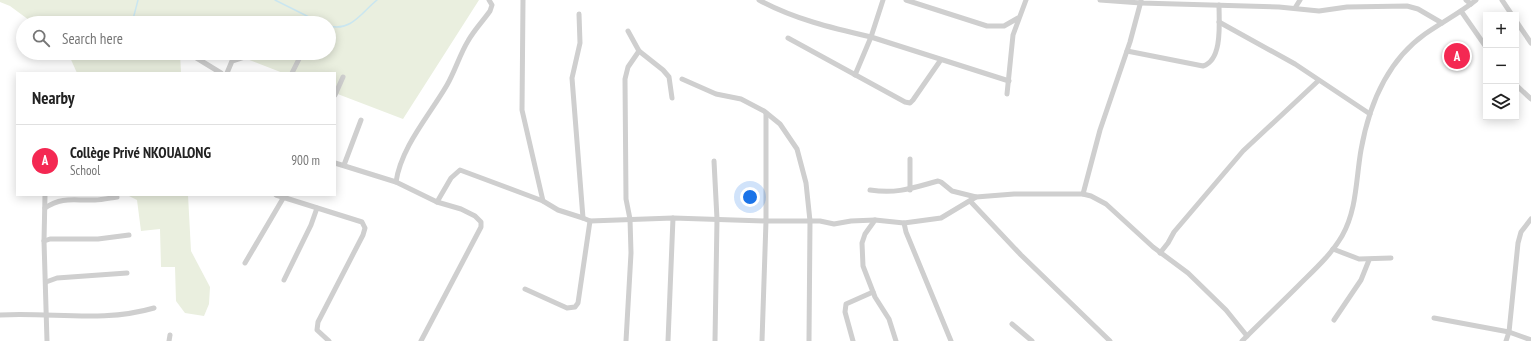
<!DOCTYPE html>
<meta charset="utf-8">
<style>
:root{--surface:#fff;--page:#f2f2f2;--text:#222;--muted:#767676;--line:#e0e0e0;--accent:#f42852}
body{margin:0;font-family:"PT Sans Narrow",sans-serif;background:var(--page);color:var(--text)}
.controls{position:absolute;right:12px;top:12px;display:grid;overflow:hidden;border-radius:0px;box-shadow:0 2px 10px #0003}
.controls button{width:36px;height:36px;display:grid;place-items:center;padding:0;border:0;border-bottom:1px solid var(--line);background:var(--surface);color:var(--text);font:20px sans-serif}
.you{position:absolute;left:750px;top:197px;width:14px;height:14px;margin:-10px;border:3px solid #fff;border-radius:50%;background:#1a73e8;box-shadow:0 0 0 6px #1a73e833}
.badge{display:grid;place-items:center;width:26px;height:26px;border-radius:50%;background:var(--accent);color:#fff;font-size:13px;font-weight:700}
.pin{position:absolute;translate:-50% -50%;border:2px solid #fff;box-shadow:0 1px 4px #0006}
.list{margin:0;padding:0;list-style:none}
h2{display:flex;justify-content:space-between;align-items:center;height:52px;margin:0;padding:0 16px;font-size:17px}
h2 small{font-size:13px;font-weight:400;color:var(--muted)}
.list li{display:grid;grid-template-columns:26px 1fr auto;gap:12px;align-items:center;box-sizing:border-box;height:72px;padding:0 16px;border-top:1px solid var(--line)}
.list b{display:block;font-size:15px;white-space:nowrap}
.list p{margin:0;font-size:13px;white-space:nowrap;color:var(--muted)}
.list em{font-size:13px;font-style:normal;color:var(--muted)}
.icon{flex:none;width:22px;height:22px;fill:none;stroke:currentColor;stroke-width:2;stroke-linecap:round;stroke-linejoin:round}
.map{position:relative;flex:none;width:1531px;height:341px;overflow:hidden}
.search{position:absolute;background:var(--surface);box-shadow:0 2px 10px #0003;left:16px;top:16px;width:320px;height:44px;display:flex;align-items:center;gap:10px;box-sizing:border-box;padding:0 14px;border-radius:22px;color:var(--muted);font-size:15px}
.panel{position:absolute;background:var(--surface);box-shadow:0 2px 10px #0003;left:16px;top:72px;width:320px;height:124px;border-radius:0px}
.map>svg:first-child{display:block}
</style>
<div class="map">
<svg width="1531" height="341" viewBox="0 0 1531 341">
<rect width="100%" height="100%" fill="#fff"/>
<g fill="#eaefdf">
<polygon points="0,0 479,0 403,119 335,93 335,73 283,73 231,53 329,53 329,23 33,23 10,6 0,2"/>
<polygon points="68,53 180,53 181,73 77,73"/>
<polygon points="127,195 188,195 191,251 210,287 209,304 204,316 185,313 176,301 175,267 161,267 160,229 141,231 137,200"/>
</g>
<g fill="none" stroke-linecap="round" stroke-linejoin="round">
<g stroke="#cae6f0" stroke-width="1.5">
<polyline points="275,0 321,23"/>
<polyline points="132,23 138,0"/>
<path d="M329,26C351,32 362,12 377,0"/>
</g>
<g stroke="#cfcfcf" stroke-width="5">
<polyline points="523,0 522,110 543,201 558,210 583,218"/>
<path d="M759,0C794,19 832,28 871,37L883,0"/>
<polyline points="906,0 987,26 1004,26 1018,18"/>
<polyline points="1100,0 1141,3 1279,7 1319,11 1347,7 1407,6 1418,9 1442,23"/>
<polyline points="1466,0 1471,4"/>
<polyline points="1502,0 1512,15"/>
<polyline points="1295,8 1300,0"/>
<polyline points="1461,11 1486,47"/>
<polyline points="579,14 580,43 572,78 583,218 590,221 673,218 766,221 820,221 834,224 851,221 875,220"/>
<polyline points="1516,21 1531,43"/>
<polyline points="1219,22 1295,64 1370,114"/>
<polyline points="788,38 905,102 910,103 913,100 940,61"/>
<polyline points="639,51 663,70 669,77 672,98"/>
<path d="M1127,51L1203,66C1223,60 1219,22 1219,5"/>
<polyline points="190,54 221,73"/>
<polyline points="227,73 232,61 257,53"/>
<polyline points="292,73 302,53"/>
<polyline points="855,75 871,37 1009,81"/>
<polyline points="682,79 716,94 741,99 764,111 780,124 797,149 806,183 810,221 809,341"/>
<polyline points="1516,85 1531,99"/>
<polyline points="1007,94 1013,35 1026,0"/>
<polyline points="335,95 343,77"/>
<polyline points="910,159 910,190"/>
<polyline points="714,161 717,219 715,341"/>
<polyline points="335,163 396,182 437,202 461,209 475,216 481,222 481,227 421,341"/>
<polyline points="344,165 361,120"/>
<path d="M396,182C401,147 429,116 447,85C455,71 460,54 468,41C474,30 483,21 490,11L492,5L489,0"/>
<path d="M870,190C898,194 912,188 938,181L941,182L952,191L976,197"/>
<polyline points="1083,194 1100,130 1130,42 1141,1"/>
<polyline points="45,195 44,241 47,341"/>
<polyline points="276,195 362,222 365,228 363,235 318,322 317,330 329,341"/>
<polyline points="437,202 451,178 460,170 543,201"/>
<polyline points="971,202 1021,255 1110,341"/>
<path d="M45,208C63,196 75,201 95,200C102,200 110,198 117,197"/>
<polyline points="1531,219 1521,232 1518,243 1509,332 1531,340"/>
<polyline points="44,241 50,239 98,239 129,235"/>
<polyline points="1333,249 1359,259 1391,258"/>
<polyline points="1160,253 1168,243 1174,232 1243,151 1318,81"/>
<polyline points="245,263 285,195"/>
<polyline points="284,280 311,225 317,208"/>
<polyline points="46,282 57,278 127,273"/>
<polyline points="525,289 567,308 575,307 578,303 590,221"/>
<path d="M0,315C52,312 103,323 154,308"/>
<polyline points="1434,318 1509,332 1506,341"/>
<polyline points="1334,320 1361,280 1369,260"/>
<polyline points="1012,324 1032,341"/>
<polyline points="169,341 170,335"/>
<polyline points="626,341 631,253 630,219 626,199 625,79 628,67 639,51 628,31"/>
<polyline points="668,341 673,218"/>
<polyline points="762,341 766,221 766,113"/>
<polyline points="853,341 845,312 846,304 873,292"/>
<polyline points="896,341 889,319 875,297 863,266 862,243 865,234 875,220 904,223"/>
<polyline points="951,341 906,232 904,223 941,218 976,197 1014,194 1083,194 1091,196 1106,204 1153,247 1188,273 1226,310 1247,336"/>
<path d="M1242,341C1261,322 1280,304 1298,286C1314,270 1331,255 1342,236C1357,210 1356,178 1361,150C1369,105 1387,61 1425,34C1442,22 1460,13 1476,0"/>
</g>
</g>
</svg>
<div class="controls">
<button>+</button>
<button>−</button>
<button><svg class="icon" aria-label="layers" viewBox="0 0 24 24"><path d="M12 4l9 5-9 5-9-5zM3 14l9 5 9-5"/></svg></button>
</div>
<div class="you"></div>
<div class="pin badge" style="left:1457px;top:56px">A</div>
<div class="search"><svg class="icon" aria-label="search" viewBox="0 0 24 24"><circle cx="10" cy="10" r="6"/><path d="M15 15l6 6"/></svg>Search here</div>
<section class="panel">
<h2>Nearby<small></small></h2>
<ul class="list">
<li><span class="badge">A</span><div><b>Collège Privé NKOUALONG</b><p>School</p></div><em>900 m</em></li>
</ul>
</section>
</div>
